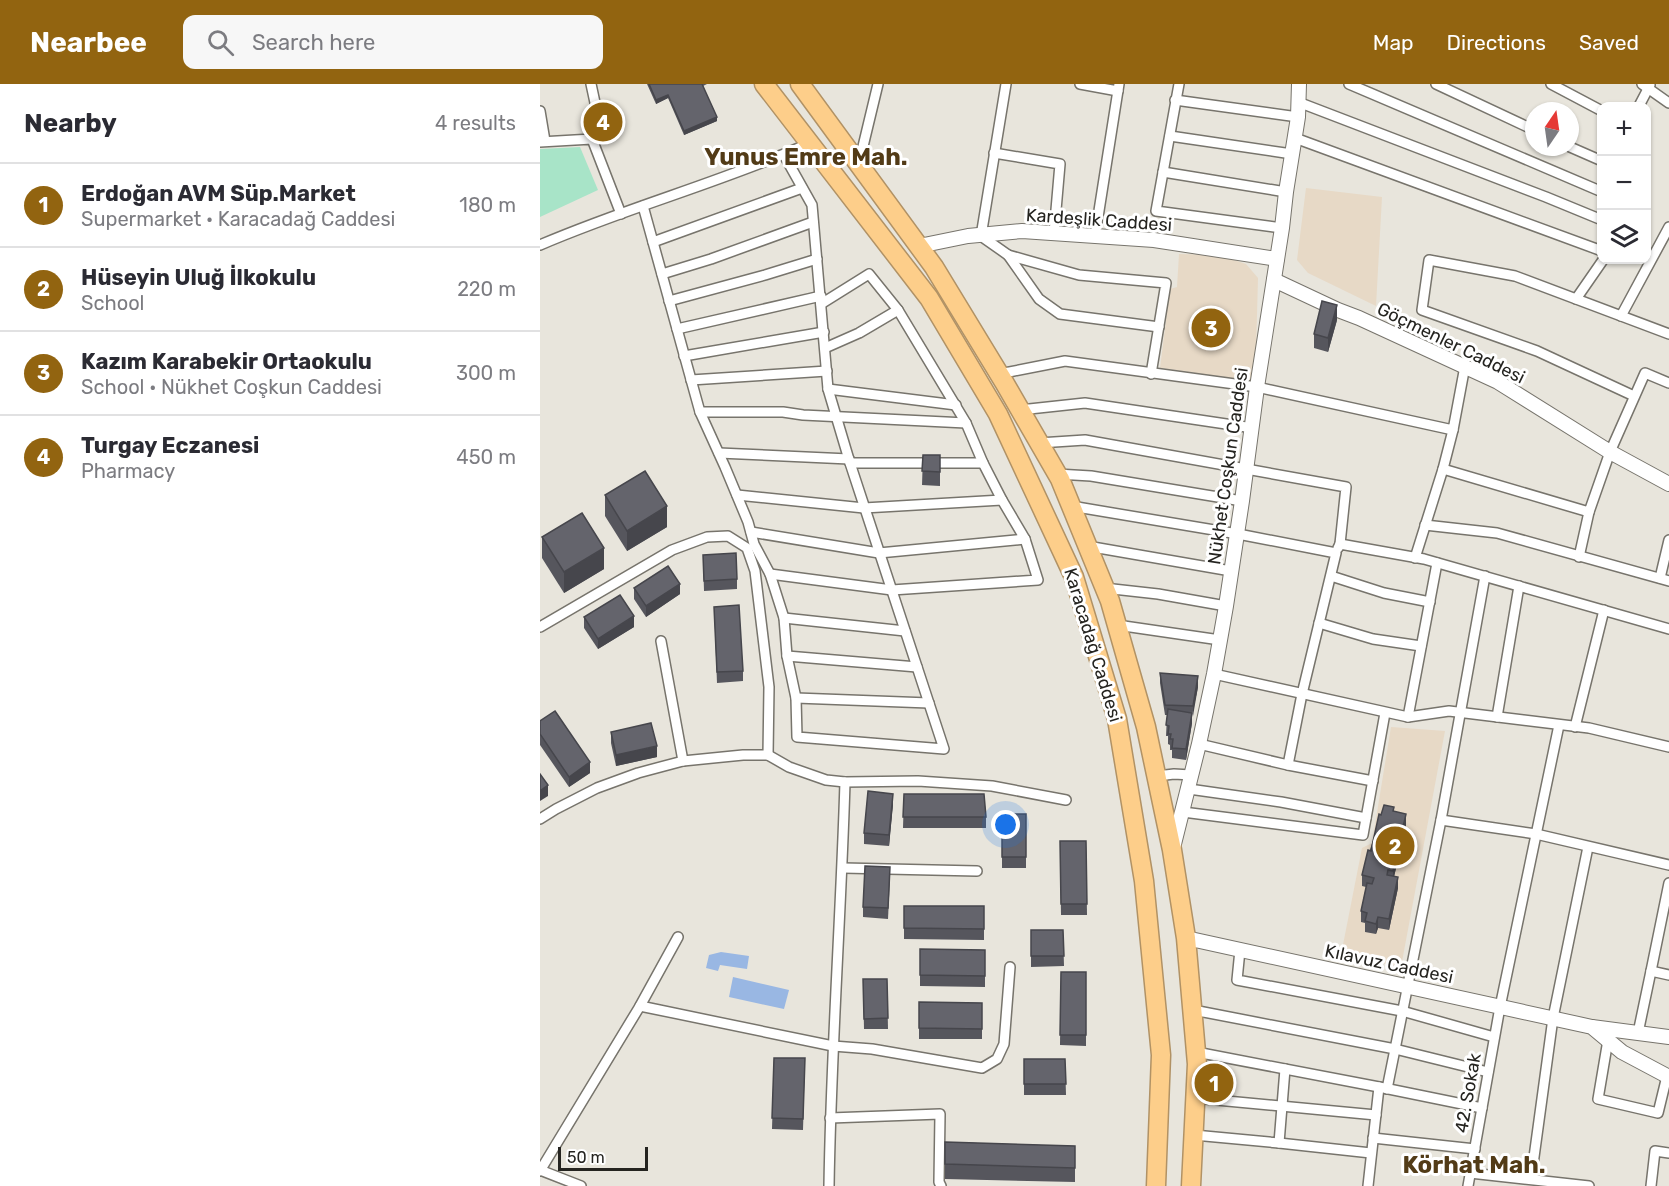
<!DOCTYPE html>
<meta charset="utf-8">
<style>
:root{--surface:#fff;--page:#f7f7f7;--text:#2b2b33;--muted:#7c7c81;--line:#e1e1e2;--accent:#926410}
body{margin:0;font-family:Rubik,sans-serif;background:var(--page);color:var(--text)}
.controls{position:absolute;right:18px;top:18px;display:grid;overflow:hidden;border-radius:12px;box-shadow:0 2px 4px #0004}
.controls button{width:54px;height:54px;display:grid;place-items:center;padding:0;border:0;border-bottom:2px solid var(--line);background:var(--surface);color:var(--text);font:30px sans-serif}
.compass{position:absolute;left:985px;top:18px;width:54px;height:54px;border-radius:50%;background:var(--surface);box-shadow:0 2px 4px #0004;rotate:13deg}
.scale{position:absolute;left:18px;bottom:15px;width:90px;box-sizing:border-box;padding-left:6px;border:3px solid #252420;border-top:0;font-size:16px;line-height:21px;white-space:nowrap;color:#252420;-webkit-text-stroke:4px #fff;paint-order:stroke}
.you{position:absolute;left:466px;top:741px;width:21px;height:21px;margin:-15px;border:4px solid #fff;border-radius:50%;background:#1a73e8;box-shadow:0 0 0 9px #1a73e833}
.badge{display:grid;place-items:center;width:39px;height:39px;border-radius:50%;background:var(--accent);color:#fff;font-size:20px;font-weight:700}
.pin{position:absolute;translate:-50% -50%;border:3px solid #fff;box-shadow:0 2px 6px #0006}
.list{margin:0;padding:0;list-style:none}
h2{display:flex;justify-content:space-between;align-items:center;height:78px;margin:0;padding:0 24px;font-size:26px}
h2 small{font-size:20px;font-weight:400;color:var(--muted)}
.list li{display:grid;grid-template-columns:39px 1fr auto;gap:18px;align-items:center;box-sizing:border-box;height:84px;padding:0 24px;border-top:2px solid var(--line)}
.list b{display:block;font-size:22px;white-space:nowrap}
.list p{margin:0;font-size:20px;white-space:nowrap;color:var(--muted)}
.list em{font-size:20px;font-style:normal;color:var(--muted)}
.icon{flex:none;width:33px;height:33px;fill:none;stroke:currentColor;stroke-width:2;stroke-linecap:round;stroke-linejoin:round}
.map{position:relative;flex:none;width:1129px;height:1102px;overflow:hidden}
header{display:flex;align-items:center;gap:36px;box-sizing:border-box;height:84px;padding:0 30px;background:var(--accent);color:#fff}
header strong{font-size:28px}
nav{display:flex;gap:33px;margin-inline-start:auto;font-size:21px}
.search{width:420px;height:54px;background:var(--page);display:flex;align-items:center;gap:15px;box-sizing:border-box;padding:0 21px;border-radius:12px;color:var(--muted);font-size:22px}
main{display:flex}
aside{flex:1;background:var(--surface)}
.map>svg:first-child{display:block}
</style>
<header>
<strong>Nearbee</strong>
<div class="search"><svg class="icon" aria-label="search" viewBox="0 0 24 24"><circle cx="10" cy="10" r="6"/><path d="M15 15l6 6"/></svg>Search here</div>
<nav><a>Map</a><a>Directions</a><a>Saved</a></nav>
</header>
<main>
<aside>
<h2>Nearby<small>4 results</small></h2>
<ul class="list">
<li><span class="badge">1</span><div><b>Erdoğan AVM Süp.Market</b><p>Supermarket · Karacadağ Caddesi</p></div><em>180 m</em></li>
<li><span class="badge">2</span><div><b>Hüseyin Uluğ İlkokulu</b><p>School</p></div><em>220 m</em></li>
<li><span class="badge">3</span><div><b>Kazım Karabekir Ortaokulu</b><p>School · Nükhet Coşkun Caddesi</p></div><em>300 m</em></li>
<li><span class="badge">4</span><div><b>Turgay Eczanesi</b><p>Pharmacy</p></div><em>450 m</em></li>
</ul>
</aside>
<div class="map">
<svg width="1129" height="1102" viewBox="0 0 1129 1102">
<rect width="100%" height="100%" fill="#e8e5dc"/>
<g fill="#e7d9c6">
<polygon points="766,104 842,113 836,222 768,189 757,176"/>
<polygon points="639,170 679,171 706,180 718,194 716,267 711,297 620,284 630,205 637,203"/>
<polygon points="851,643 905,647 861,883 801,871 822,764 832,759"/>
</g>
<polygon fill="#a8e4c8" points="40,63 58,106 0,133 0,65"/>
<g fill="#99b7e3">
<polygon points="181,868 209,872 207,885 180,881 178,887 166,884 169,871"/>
<polygon points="193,893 249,906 244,925 189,913"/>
</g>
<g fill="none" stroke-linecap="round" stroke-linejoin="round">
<defs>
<g id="street">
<polyline points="51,0 60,42 52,55"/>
<polyline points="466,0 441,152 468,171 539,191 626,199 611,290"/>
<polyline points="540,0 578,7"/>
<polyline points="639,0 616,127 742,144"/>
<polyline points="809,0 1060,107 1062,103"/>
<polyline points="896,0 994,46"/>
<polyline points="1011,0 1062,27"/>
<polyline points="1102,0 1129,19"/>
<polyline points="635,16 758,33"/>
<polyline points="758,18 1006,113 1062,136"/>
<polyline points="1099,22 1110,1"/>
<polyline points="0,27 5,57"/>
<polyline points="630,52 752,70"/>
<polyline points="755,54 1062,167"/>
<polyline points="0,58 52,55 81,130"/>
<polyline points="1030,63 1062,77"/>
<polyline points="454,69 520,80 514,149"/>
<polyline points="319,79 338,0"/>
<polyline points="623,88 746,108"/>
<polyline points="103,122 160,328 185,383 208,438 214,460 230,490 244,534 247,572 256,614 257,653 404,665 310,379 288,305 272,121 244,71"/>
<polyline points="555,152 579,0"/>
<polyline points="113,158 262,104"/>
<path d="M0,161C88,123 182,98 270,59"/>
<polyline points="468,171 499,215 520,230 619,243"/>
<polyline points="122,190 171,175 273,138"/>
<polyline points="1036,215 1063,176"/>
<polyline points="129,217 225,191 277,175"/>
<polyline points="1081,232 1129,143"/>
<polyline points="137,245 281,212"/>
<polyline points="285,264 319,249 358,226"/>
<polyline points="144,272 284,248"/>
<polyline points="459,290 525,277 717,303 913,346 925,282"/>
<polyline points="151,296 287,287"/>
<polyline points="288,305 416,321"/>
<polyline points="1094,312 997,267 882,226 889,176 975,192 1129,250"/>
<polyline points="480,326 545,319 713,344"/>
<polyline points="160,328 243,328 263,331 426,339"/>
<polyline points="913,346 903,385 1049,428 1070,368 1105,289 1129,299"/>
<polyline points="499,359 545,356 806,403 800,460"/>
<polyline points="179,369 309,375"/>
<polyline points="310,379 443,379"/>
<polyline points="517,390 551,392 702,417"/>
<polyline points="197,411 324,424 462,416"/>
<polyline points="531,422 698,450 796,469 762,610 748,681"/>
<polyline points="885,441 957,449 1129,497"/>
<polyline points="211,448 339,469 485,455"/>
<polyline points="547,462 691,487"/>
<polyline points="798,464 800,460 884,475 1129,545"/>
<polyline points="1039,473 1049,428"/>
<polyline points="875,474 903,385"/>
<polyline points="230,490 352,506 498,496 485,455 462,416 443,379 426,339 358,226 329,190 281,220"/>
<polyline points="791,492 844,509 890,518"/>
<polyline points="945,492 901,736 996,750 1129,781"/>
<polyline points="1120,494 1129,456"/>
<polyline points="564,504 618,510 686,522"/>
<polyline points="244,534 365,547"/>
<polyline points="779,539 833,555 881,562"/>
<polyline points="577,541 680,556"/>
<polyline points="0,543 132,466 167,453 188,452 207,464 215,487 229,603 228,671"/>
<polyline points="121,557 143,677"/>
<polyline points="247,572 377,583"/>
<polyline points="674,590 868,633 909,627 1049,644 1129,663"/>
<polyline points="256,614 389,619"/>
<polyline points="868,633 897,479"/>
<polyline points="957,633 979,502"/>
<polyline points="1035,643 1064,526"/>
<polyline points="659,660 748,681 833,697"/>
<polyline points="617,692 634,690 651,691"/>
<polyline points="649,705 741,718 826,734"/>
<polyline points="643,728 823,751 845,629"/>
<polyline points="0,735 16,725 57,704 98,689 143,677 203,671 228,671 249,683 286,696 305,698 378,697 452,702 526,716"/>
<polyline points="303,784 437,787"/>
<polyline points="700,866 697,896 862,927 954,953"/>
<polyline points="1111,887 1129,799"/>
<polyline points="100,922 293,962 332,965 442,984 457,975 464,960 470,883"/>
<polyline points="653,926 855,965 948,988"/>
<polyline points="1098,949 1111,887 1129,891"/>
<polyline points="1068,956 1058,1015 1118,1029 1127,992"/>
<polyline points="656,968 839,1003"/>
<polyline points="847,1005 901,736"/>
<polyline points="655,1014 836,1031"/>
<polyline points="290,1034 400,1030 399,1098 401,1102"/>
<polyline points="654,1051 739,1059 745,985"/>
<polyline points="833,1054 935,1065"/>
<polyline points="739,1059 831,1069"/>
<polyline points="0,1086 41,1102"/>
<polyline points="0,1087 100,922 138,853"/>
<polyline points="930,1089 1049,1102"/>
<polyline points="991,1095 1013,934 1048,763"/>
<path d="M289,1102C291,967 301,833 305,698"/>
<polyline points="828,1102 839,1003 942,1024"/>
<polyline points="928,1102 960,923 1019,641"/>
<polyline points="1111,1102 1115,1067 1129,1069"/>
</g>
<g id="secondary">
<polyline points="379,162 428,152 482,147 614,156 737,175"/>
<polyline points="734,196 798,226 819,234 958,298 1070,368 1129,400"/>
<polyline points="633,764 659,660 674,590 686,522 702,417 717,303 742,144 746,108 758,33 759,0"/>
<polyline points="646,854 1052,943 1082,968 1129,993"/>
<polyline points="1052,943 1129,953"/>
</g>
<g id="highway">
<polyline points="224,0 389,214 458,330 534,493 577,635 604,797 621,971 616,1102"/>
<polyline points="260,0 394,183 464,298 520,395 570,517 606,643 632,766 646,854 657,980 651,1102"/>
</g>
</defs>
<use href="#street" stroke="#77746c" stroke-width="12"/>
<use href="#secondary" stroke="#77746c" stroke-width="16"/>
<use href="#highway" stroke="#b19265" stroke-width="21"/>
<use href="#street" stroke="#fff" stroke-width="9"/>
<use href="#secondary" stroke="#fff" stroke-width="14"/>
<use href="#highway" stroke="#fdce8a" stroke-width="18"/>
</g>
<g fill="#56565d">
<polygon points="107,0 167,0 163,2 177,37 144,51 128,14 116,20"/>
<polygon points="797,236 788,268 774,264 774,250"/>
<polygon points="383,371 400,371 400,402 382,401"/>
<polygon points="65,411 127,443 87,467 65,432"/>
<polygon points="2,453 64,485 24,509 2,474"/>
<polygon points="163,471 197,495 197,505 164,507"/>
<polygon points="94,504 140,510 106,533 94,515"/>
<polygon points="174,523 203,587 203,597 177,599"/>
<polygon points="44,533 94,543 58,565 44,544"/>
<polygon points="620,589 658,603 652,632 652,639 646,676 632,674 632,666 630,666 630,661 628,660 628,652 626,652 627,631 625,631 620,599"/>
<polygon points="0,637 50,689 29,703 0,661"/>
<polygon points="71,648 117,673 76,682 71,659"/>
<polygon points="364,710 446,733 446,744 363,744"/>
<polygon points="353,720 349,762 324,760 324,749"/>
<polygon points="854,727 866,741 854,793 858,804 849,846 838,844 836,850 825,848 825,839 821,838 821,827 826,803 822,802 822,791 841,731"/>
<rect x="462" y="730" width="24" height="54"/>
<polygon points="520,757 546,757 547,831 521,831"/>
<polygon points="350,794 348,835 323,833 323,823"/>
<polygon points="364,822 444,822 444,856 364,855"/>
<polygon points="491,846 523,846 524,882 491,883"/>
<polygon points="380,865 445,866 445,903 380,902"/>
<polygon points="521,888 546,888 546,962 520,961"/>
<polygon points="323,895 347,895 348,945 324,945"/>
<polygon points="379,918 442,919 442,955 379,955"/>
<polygon points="234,974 265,974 263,1046 232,1045"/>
<polygon points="484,975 525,975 526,1011 484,1011"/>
<polygon points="405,1058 535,1062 535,1098 405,1095"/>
</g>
<g fill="#46464c">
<polygon points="128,11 128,14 116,20 116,16"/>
<polygon points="177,33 177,37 144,51 144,47"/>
<polygon points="797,221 797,236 788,268 788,254"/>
<polygon points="127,422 127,443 87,467 87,447"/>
<polygon points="64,464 64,485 24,509 24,488"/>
<polygon points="140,500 140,510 106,533 106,522"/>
<polygon points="94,532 94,543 58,565 58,555"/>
<polygon points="658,592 658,603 653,632 653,622"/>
<polygon points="652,629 652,639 646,676 646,665"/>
<polygon points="117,662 117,673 76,682 76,671"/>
<polygon points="50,678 50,689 29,703 29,693"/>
<polygon points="8,701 8,712 0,717 0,707"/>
<polygon points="353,710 353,720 349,762 349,751"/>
<polygon points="866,730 866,741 853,797 853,787"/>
<polygon points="858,793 858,804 849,846 849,835"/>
<polygon points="838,833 838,844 836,850 836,840"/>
</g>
<g fill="#64646c" stroke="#46464c" stroke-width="1.5">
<polygon points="109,0 162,0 177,33 144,47 128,11 116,16"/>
<polygon points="782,217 797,221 788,254 774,250"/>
<polygon points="383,371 400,371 400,388 382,387"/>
<polygon points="105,387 127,422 87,447 65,411"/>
<polygon points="42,429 64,464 24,488 2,453"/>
<polygon points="196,469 197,495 164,497 163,471"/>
<polygon points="128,482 140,500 106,522 94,504"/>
<polygon points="80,511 94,532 58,555 44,533"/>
<polygon points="199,521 203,587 177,588 174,523"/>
<polygon points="620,589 658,592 653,622 625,621"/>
<polygon points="628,625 652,629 646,665 632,664 633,655 630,655 631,650 628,650 629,642 626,641"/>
<polygon points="15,627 50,678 29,693 0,650 0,637"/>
<polygon points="111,639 117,662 76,671 71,648"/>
<polygon points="0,690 8,701 0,707"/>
<polygon points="328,707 353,710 349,751 324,749"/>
<polygon points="364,710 444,710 446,733 363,733"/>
<polygon points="844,721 854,723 853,727 866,730 853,787 848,786 847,791 858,793 849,835 838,833 836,840 825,837 827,829 821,827 827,799 832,800 834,794 822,791 828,766 831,767 839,730 841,731"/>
<rect x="462" y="730" width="24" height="43"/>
<polygon points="520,757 546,757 547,820 521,820"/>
<polygon points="325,782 350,783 348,824 323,823"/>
<polygon points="364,822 444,822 444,845 364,844"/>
<polygon points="491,846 523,846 524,872 491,872"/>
<polygon points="380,865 445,866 445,892 380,891"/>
<polygon points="521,888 546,888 546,951 520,951"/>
<polygon points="323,895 347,895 348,934 324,935"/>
<polygon points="379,918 442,919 442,945 379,944"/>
<polygon points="234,974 265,974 263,1035 232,1034"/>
<polygon points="484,975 525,975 526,1000 484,1000"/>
<polygon points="405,1058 535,1062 535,1084 405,1080"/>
</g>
<g text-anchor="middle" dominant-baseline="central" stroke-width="6" stroke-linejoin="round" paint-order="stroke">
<g font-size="18" fill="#252420" stroke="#fff">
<text transform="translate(559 136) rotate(4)">Kardeşlik Caddesi</text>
<text transform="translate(911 259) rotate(26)">Göçmenler Caddesi</text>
<text transform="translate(688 382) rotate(-82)">Nükhet Coşkun Caddesi</text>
<text transform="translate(553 561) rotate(73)">Karacadağ Caddesi</text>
<text transform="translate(849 880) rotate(12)">Kılavuz Caddesi</text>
<text transform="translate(928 1009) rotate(-80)">42. Sokak</text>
</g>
<g font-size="24" font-weight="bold" fill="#523b17" stroke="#fff">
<text x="266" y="73">Yunus Emre Mah.</text>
<text x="934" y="1081">Körhat Mah.</text>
</g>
</g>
</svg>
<div class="controls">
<button>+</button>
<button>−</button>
<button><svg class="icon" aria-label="layers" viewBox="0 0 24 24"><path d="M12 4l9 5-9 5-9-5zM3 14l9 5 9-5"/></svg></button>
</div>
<svg class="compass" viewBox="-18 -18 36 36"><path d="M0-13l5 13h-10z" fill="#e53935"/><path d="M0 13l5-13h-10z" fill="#7c7c81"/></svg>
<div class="scale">50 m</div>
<div class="you"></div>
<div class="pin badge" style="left:674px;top:999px">1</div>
<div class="pin badge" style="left:855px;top:762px">2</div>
<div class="pin badge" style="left:671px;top:244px">3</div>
<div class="pin badge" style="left:63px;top:38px">4</div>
</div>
</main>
